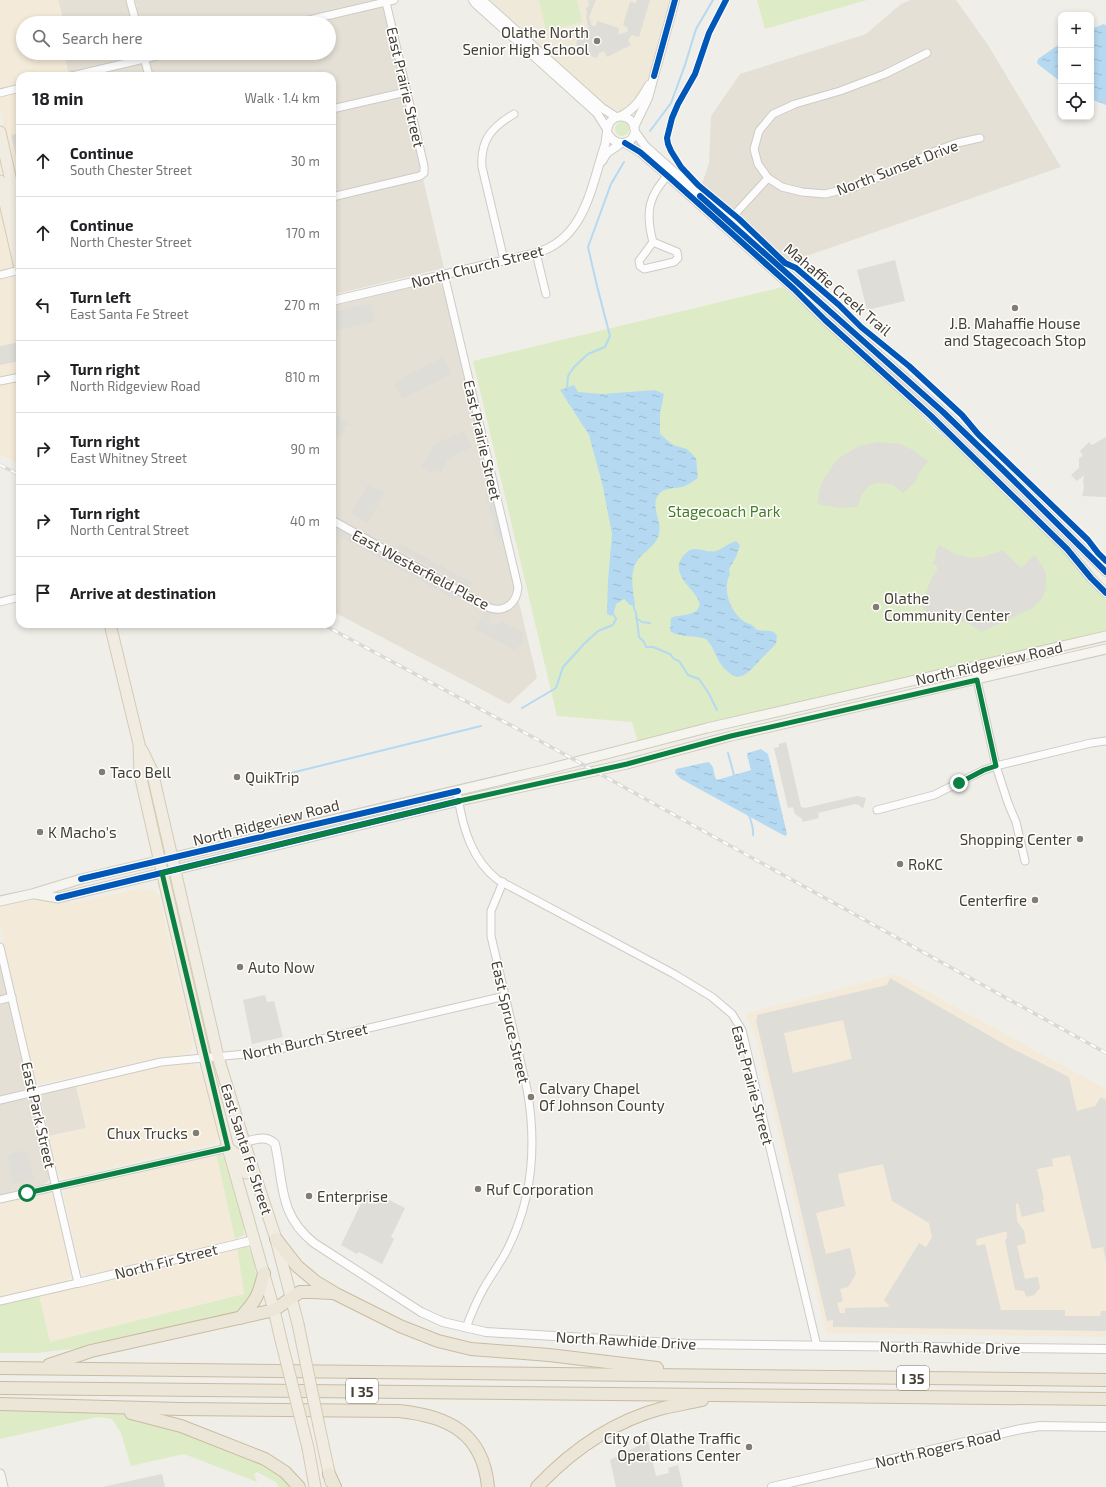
<!DOCTYPE html>
<meta charset="utf-8">
<style>
:root{--surface:#fff;--page:#f6f6f6;--text:#202124;--muted:#757577;--line:#e0e0e0}
body{margin:0;font-family:"Exo 2",sans-serif;background:var(--page);color:var(--text)}
.controls{position:absolute;right:12px;top:12px;display:grid;overflow:hidden;border-radius:8px;box-shadow:0 2px 6px #0003}
.controls button{width:36px;height:36px;display:grid;place-items:center;padding:0;border:0;border-bottom:1px solid var(--line);background:var(--surface);color:var(--text);font:20px sans-serif}
.stop{position:absolute;width:12px;height:12px;margin:-9px;border:3px solid #0b8043;border-radius:50%;background:#fff}
.stop.end{background:#0b8043;border-color:#fff;box-shadow:0 1px 4px #0008}
.list{margin:0;padding:0;list-style:none}
h2{display:flex;justify-content:space-between;align-items:center;height:52px;margin:0;padding:0 16px;font-size:17px}
h2 small{font-size:13px;font-weight:400;color:var(--muted)}
.list li{display:grid;grid-template-columns:26px 1fr auto;gap:12px;align-items:center;box-sizing:border-box;height:72px;padding:0 16px;border-top:1px solid var(--line)}
.list b{display:block;font-size:15px;white-space:nowrap}
.list p{margin:0;font-size:13px;white-space:nowrap;color:var(--muted)}
.list em{font-size:13px;font-style:normal;color:var(--muted)}
.icon{flex:none;width:22px;height:22px;fill:none;stroke:currentColor;stroke-width:2;stroke-linecap:round;stroke-linejoin:round}
.map{position:relative;flex:none;width:1106px;height:1487px;overflow:hidden}
.search{position:absolute;background:var(--surface);box-shadow:0 2px 6px #0003;left:16px;top:16px;width:320px;height:44px;display:flex;align-items:center;gap:10px;box-sizing:border-box;padding:0 14px;border-radius:22px;color:var(--muted);font-size:15px}
.panel{position:absolute;background:var(--surface);box-shadow:0 2px 6px #0003;left:16px;top:72px;width:320px;height:556px;border-radius:12px}
.map>svg:first-child{display:block}
</style>
<div class="map">
<svg width="1106" height="1487" viewBox="0 0 1106 1487">
<defs>
<pattern id="water-ripples" width="26" height="14" patternUnits="userSpaceOnUse"><rect width="26" height="14" fill="#b5d9f1"/><path d="M2 4q2-2 4 0t4 0M15 11q2-2 4 0t4 0" fill="none" stroke="#9dbbcf"/></pattern>
</defs>
<rect width="100%" height="100%" fill="#f0eee8"/>
<g fill="#e5e0d5">
<polygon points="58,0 127,0 130,9 137,7 135,0 381,0 444,268 332,295 332,76 69,76 64,53 329,53 329,23 64,23"/>
<polygon points="911,0 956,0 988,45 1061,167 781,265 695,187 703,181 709,163 711,116 740,74 866,34 901,4"/>
<polygon points="434,282 440,283 444,289 537,678 509,704 332,611 332,306"/>
<polygon points="0,962 49,1178 48,1182 42,1185 0,1195"/>
<polygon points="76,1085 86,1128 49,1136 41,1101 42,1095 46,1092"/>
</g>
<g fill="#f4ead9">
<polygon points="0,0 58,0 64,23 23,23 23,53 64,53 68,73 55,76 20,76 20,84 0,88"/>
<polygon points="20,92 20,179 14,176 12,173 0,107 0,99 2,97"/>
<polygon points="0,198 14,266 10,269 0,271"/>
<polygon points="11,276 16,278 20,285 20,373 0,378 0,279"/>
<polygon points="20,381 20,464 0,455 0,385"/>
<polygon points="143,888 154,890 159,897 193,1042 192,1051 184,1055 158,1058 40,1084 35,1079 0,927 0,905 25,898 47,898 73,903"/>
<polygon points="895,974 1106,1089 1106,1337 826,1333 756,1037 745,1014"/>
<polygon points="191,1063 196,1065 200,1069 218,1136 216,1142 214,1144 67,1178 63,1178 59,1175 57,1171 49,1136 86,1128 76,1085 152,1068"/>
<polygon points="216,1153 235,1239 90,1275 83,1273 80,1269 64,1198 64,1194 67,1189 72,1186"/>
<polygon points="46,1193 51,1193 55,1198 72,1276 65,1282 0,1297 0,1203"/>
<polygon points="237,1247 244,1294 50,1342 39,1295"/>
</g>
<polygon fill="#efe9d9" points="491,0 670,0 653,66 644,89 638,99 624,111 619,111 606,106 507,17"/>
<g fill="#ddecc6">
<polygon points="539,0 577,0 582,22 546,31"/>
<polygon points="757,0 867,0 765,29"/>
<circle cx="622" cy="129" r="7"/>
<path d="M783,287C820,320 858,351 893,385C918,410 938,437 969,455L1070,556L1085,578L1106,600V630L1101,633L638,743L632,722L557,716L473,361Z"/>
<polygon points="216,1153 221,1154 224,1158 244,1226 244,1235 235,1239"/>
<path d="M245,1246L248,1247C256,1261 260,1283 251,1297C247,1303 241,1308 234,1312L80,1348L36,1353H0V1304L39,1295L50,1342L244,1294L237,1247Z"/>
<polygon points="0,1407 117,1414 132,1416 170,1426 269,1466 295,1487 279,1487 276,1482 257,1472 254,1474 257,1482 184,1454 131,1466 121,1433 112,1419 98,1417 0,1439"/>
</g>
<g fill="#dfddd8" fill-rule="evenodd">
<polygon points="588,0 596,0 589,17 592,26 596,26 597,21 619,28 618,34 621,34 627,32 628,28 623,25 630,2 636,3 637,0 650,0 639,37 632,35 628,40 631,45 607,57 604,51 599,53 597,58 579,52 580,47 576,45 579,33 586,34 588,27 586,17 587,13 586,8 589,6"/>
<polygon points="20,133 20,169 19,169 11,135"/>
<polygon points="895,260 905,301 867,310 857,270"/>
<polygon points="371,303 375,322 332,331 332,312"/>
<polygon points="20,342 20,361 0,365 0,346"/>
<polygon points="443,357 452,374 402,399 394,382"/>
<polygon points="338,415 341,420 346,418 349,425 344,427 346,431 332,440 332,418"/>
<polygon points="464,431 472,447 448,459 440,473 434,470 431,473 421,466 435,444"/>
<polygon points="1106,437 1106,497 1082,496 1084,488 1083,481 1084,475 1077,481 1071,475 1079,468 1079,458 1083,456 1080,451 1089,442 1092,445"/>
<polygon points="879,442 900,444 911,449 928,461 918,475 916,481 903,493 892,484 878,483 870,485 861,495 858,507 840,508 817,504 819,491 823,480 835,462 842,456 859,446"/>
<polygon points="368,484 385,493 367,523 351,513"/>
<polygon points="493,494 503,538 497,539 486,495"/>
<polygon points="332,525 459,594 456,600 332,532"/>
<polygon points="399,543 472,583 469,588 396,548"/>
<polygon points="939,545 955,554 972,558 982,557 1003,550 1021,568 1035,555 1046,572 1046,588 1043,597 1033,608 982,632 966,622 936,616 928,612 922,606 919,598 924,597 932,577 937,570 937,566 932,563 935,559 936,550"/>
<polygon points="484,608 493,612 490,616 489,621 492,625 497,625 501,621 525,634 522,639 524,642 521,646 518,646 516,651 475,629 484,613"/>
<polygon points="786,742 801,807 805,808 857,796 866,798 863,809 859,805 855,804 818,813 819,818 803,822 801,818 795,814 793,807 788,808 774,748 779,747 779,744"/>
<path d="M890,978L1009,1047L1069,1077L1077,1111L1095,1106L1101,1097L1106,1100V1261L1103,1247L1092,1249L1070,1155L1052,1159L1053,1166L1037,1169L1044,1199L1042,1200L1045,1211L1022,1217L1018,1203L1016,1204L1017,1221L1024,1231L1026,1243L1017,1246L1025,1279L1035,1277H1038L1040,1288L1034,1295L1026,1297L1024,1291L1015,1290L1005,1241L1007,1237V1232H1004L977,1239L976,1242L977,1246L985,1244L1001,1310H1065V1316H1100L1101,1311H1106V1331L833,1327V1320L827,1321L756,1020L757,1019V1015L887,985ZM843,1020L852,1059L793,1073L784,1033ZM883,1164L892,1201L929,1223L932,1237L926,1247L919,1243L884,1300L889,1305L888,1307L845,1308V1313H840L837,1303L843,1301L840,1289L848,1287L856,1274L850,1248L826,1254L816,1213L845,1206L838,1174Z"/>
<polygon points="265,995 267,1002 274,1001 283,1037 252,1044 243,1000"/>
<polygon points="20,1151 27,1151 34,1179 13,1184 7,1156"/>
<polygon points="368,1189 405,1208 391,1237 394,1239 382,1264 359,1252 357,1254 341,1245"/>
<polygon points="648,1441 656,1476 669,1473 668,1468 678,1465 683,1487 616,1487 610,1460"/>
<polygon points="162,1474 165,1487 102,1487"/>
</g>
<g fill="url(#water-ripples)">
<polygon points="1104,24 1106,26 1106,105 1091,99 1091,29"/>
<polygon points="1061,43 1061,82 1039,65 1037,63 1038,59"/>
<path d="M574,385L578,392L603,394L655,390L664,394L660,414V434L673,445L687,449L696,458L698,478C693,481 687,486 682,487C673,489 662,487 657,497C651,510 664,523 658,537C655,545 646,551 640,557C628,571 633,589 635,605H630L624,599L616,604L614,612L611,616L607,614L608,580L612,534L603,487L589,435L560,390Z"/>
<path d="M736,541L740,545L736,557L729,569L730,574C722,590 730,612 745,622C747,623 751,624 753,626C757,628 753,628 758,630C763,631 769,630 774,632L777,636L776,644C771,649 766,654 761,659C746,675 738,687 720,663C715,655 713,646 706,639C695,635 680,638 670,631L671,618C678,614 695,617 699,607C703,595 676,582 679,564C680,560 682,557 685,554C695,543 705,554 716,551C723,549 728,543 736,541Z"/>
<path d="M761,749L768,754L787,834L785,836L681,779L675,773L676,769L708,762C716,766 712,774 717,780L751,770L747,755L748,753Z"/>
</g>
<g fill="none" stroke-linecap="round" stroke-linejoin="round">
<g stroke="#b5d9f1" stroke-width="2">
<polyline points="650,131 671,103 685,65 696,29 713,0"/>
<polyline points="569,390 567,388 568,376 574,367 588,354 605,347 610,336 597,286 588,247 611,184 624,162"/>
<polyline points="632,602 636,613 639,637 644,642 646,647 653,647 670,654 674,659 679,661 688,675 699,679 708,692 717,710"/>
<polyline points="636,618 642,622 650,623"/>
<polyline points="522,708 556,688 563,667 584,644 598,631 613,625 616,619 612,612"/>
<polyline points="728,753 734,775"/>
<polyline points="291,773 481,726"/>
<path d="M749,815C751,822 754,828 753,835"/>
</g>
<defs>
<g id="minor">
<polyline points="130,0 136,23"/>
<polyline points="296,23 394,0"/>
<polyline points="143,53 149,76"/>
<polyline points="927,53 885,74 840,91 795,104 773,114 759,131 754,149 758,164 768,178 782,187 802,192 825,194 854,187 894,171 933,152 957,143 980,138"/>
<polyline points="72,76 169,53"/>
<polyline points="0,93 20,88"/>
<polyline points="332,109 406,92"/>
<polyline points="8,187 20,184"/>
<polyline points="332,197 420,176 424,173 424,166 386,2"/>
<polyline points="725,225 768,178"/>
<path d="M653,242L677,252L678,258L674,262L644,269L640,266L639,261L653,242C645,212 648,195 671,172"/>
<polyline points="536,253 546,294"/>
<path d="M504,260L482,167C480,140 492,127 514,114"/>
<polyline points="0,275 20,270"/>
<polyline points="0,381 20,377"/>
<path d="M332,520L490,608C506,613 517,602 518,587L444,274"/>
<polyline points="0,602 20,597"/>
<polyline points="974,666 996,766 1008,803 1016,822 1025,861"/>
<path d="M458,797C463,829 472,860 498,880L674,974L712,997L732,1014L742,1030L817,1346"/>
<polyline points="877,810 934,795 984,770 996,766 1091,743 1106,741"/>
<polyline points="0,947 78,1283 0,1301"/>
<polyline points="0,1000 12,997"/>
<polyline points="0,1100 161,1062 267,1052 505,996"/>
<polyline points="0,1199 228,1148"/>
<path d="M466,1328C471,1314 477,1300 485,1286C492,1274 501,1262 507,1250C533,1199 537,1145 527,1089L491,936V911L503,882"/>
</g>
<g id="tertiary">
<polyline points="473,0 476,4 597,113 607,129"/>
<polyline points="482,0 602,108 616,117"/>
<path d="M621,116C635,109 641,99 649,85"/>
<polyline points="634,127 648,98 675,0"/>
<polyline points="635,132 645,146 943,412 1002,469 1106,572"/>
<polyline points="625,143 640,152 670,178 794,289 825,320 931,416 1067,549 1091,578 1106,593"/>
<polyline points="602,161 607,153 620,144"/>
<path d="M332,301L536,253C585,239 591,187 605,145C607,138 606,127 610,122C617,113 631,116 634,126C639,143 617,150 608,134"/>
<path d="M244,1142C255,1140 266,1134 275,1144C284,1184 278,1214 314,1243L421,1312L443,1322L486,1332L688,1344L1106,1349"/>
<polyline points="78,1283 254,1240"/>
<polyline points="772,1487 1021,1429 1040,1426 1106,1427"/>
</g>
<g id="secondary">
<polyline points="35,894 58,898 459,801 627,764 731,736 1106,649"/>
<polyline points="0,901 32,894 81,879 544,770 707,728 1106,636"/>
<polyline points="0,1474 3,1487"/>
</g>
<g id="primary">
<polyline points="0,132 20,222"/>
<polyline points="0,181 20,268"/>
<polyline points="110,624 139,744 140,774 151,823 205,1058 228,1148 274,1310 281,1340"/>
<polyline points="142,750 152,771 218,1057 244,1142 276,1239 298,1324"/>
<path d="M228,1148C238,1155 242,1161 246,1173"/>
<polyline points="319,1426 331,1482"/>
<polyline points="308,1448 315,1487"/>
</g>
<g id="motorway">
<polyline points="276,1239 297,1266 316,1282 336,1294 400,1326 438,1341 471,1349 549,1355 657,1368"/>
<path d="M240,1318C256,1301 259,1295 264,1273"/>
<polyline points="49,1365 91,1351 274,1310 300,1292 313,1292 332,1293"/>
<polyline points="0,1368 1106,1380"/>
<polyline points="0,1388 1106,1399"/>
<path d="M0,1404L180,1409L399,1411C448,1416 483,1433 488,1487"/>
<polyline points="131,1413 181,1426 265,1459 285,1472 299,1487"/>
<polyline points="329,1474 335,1487"/>
<path d="M537,1487C572,1450 613,1421 663,1408C676,1405 689,1403 702,1400"/>
</g>
</defs>
<use href="#minor" stroke="#cecbc5" stroke-width="9"/>
<use href="#tertiary" stroke="#cecbc5" stroke-width="10"/>
<use href="#secondary" stroke="#cfcbbe" stroke-width="11"/>
<use href="#primary" stroke="#d4cbb4" stroke-width="13"/>
<use href="#motorway" stroke="#cabba1" stroke-width="14"/>
<use href="#minor" stroke="#fdfcfc" stroke-width="7"/>
<use href="#tertiary" stroke="#fdfcfc" stroke-width="8"/>
<use href="#secondary" stroke="#f6f4ee" stroke-width="9"/>
<use href="#primary" stroke="#f1ece2" stroke-width="11"/>
<use href="#motorway" stroke="#ece6d8" stroke-width="12"/>
<defs>
<g id="rail">
<polyline points="0,465 20,475"/>
<polyline points="322,624 553,748 1106,1053"/>
</g>
</defs>
<use href="#rail" stroke="#d9d9d8" stroke-width="3.5"/>
<use href="#rail" stroke="#fff" stroke-width="2" stroke-dasharray="6" stroke-linecap="butt"/>
<defs>
<g id="primary-bridge">
<polyline points="298,1324 319,1426"/>
<polyline points="281,1340 308,1448"/>
</g>
</defs>
<use href="#primary-bridge" stroke="#d4cbb4" stroke-width="13" stroke-linecap="butt"/>
<use href="#primary-bridge" stroke="#f1ece2" stroke-width="11"/>
<defs>
<g id="cycleway">
<polyline points="726,0 709,33 695,74 678,104 672,118 667,138 668,144 671,151 681,167 698,185 739,219 785,263 796,268 839,305 861,327 909,366 962,415 978,434 1088,540 1098,553 1106,561"/>
<polyline points="654,76 675,0"/>
<polyline points="625,143 640,152 670,178 794,289 825,320 931,416 1067,549 1091,578 1106,593"/>
<polyline points="700,196 943,412 1002,469 1106,572"/>
<polyline points="81,879 458,791"/>
<polyline points="58,898 459,801"/>
</g>
</defs>
<use href="#cycleway" stroke="#fff" stroke-width="8"/>
<use href="#cycleway" stroke="#0057b8" stroke-width="6"/>
</g>
<g fill="none" stroke-linecap="round" stroke-linejoin="round">
<polyline stroke="#0b8043" stroke-width="5" points="27,1193 228,1148 162,873 459,801 627,764 731,736 977,680 996,766 984,770 959,783"/>
</g>
<g fill="#827c73" stroke="#fff" stroke-width="1.5">
<circle cx="597" cy="41" r="4"/>
<circle cx="1015" cy="308" r="4"/>
<circle cx="876" cy="607" r="4"/>
<circle cx="102" cy="772" r="4"/>
<circle cx="237" cy="777" r="4"/>
<circle cx="40" cy="832" r="4"/>
<circle cx="1080" cy="839" r="4"/>
<circle cx="900" cy="864" r="4"/>
<circle cx="1035" cy="900" r="4"/>
<circle cx="240" cy="967" r="4"/>
<circle cx="531" cy="1097" r="4"/>
<circle cx="196" cy="1133" r="4"/>
<circle cx="478" cy="1189" r="4"/>
<circle cx="309" cy="1196" r="4"/>
<circle cx="749" cy="1447" r="4"/>
</g>
<g text-anchor="middle" dominant-baseline="central" stroke-width="3" stroke-linejoin="round" paint-order="stroke">
<g fill="#fff" stroke="#7e7971" stroke-width="1">
<rect x="897" y="1366" width="32" height="24" rx="3"/>
<rect x="346" y="1379" width="32" height="24" rx="3"/>
</g>
<g font-size="14" font-weight="bold" fill="#463f34">
<text x="913" y="1378">I 35</text>
<text x="362" y="1391">I 35</text>
</g>
<g font-size="15" fill="#463f34" stroke="#fff" text-anchor="start">
<text x="589" y="32" text-anchor="end">Olathe North<tspan x="589" dy="17">Senior High School</tspan></text>
<text x="1015" y="323" text-anchor="middle">J.B. Mahaffie House<tspan x="1015" dy="17">and Stagecoach Stop</tspan></text>
<text x="884" y="598">Olathe<tspan x="884" dy="17">Community Center</tspan></text>
<text x="110" y="772">Taco Bell</text>
<text x="245" y="777">QuikTrip</text>
<text x="48" y="832">K Macho's</text>
<text x="1072" y="839" text-anchor="end">Shopping Center</text>
<text x="908" y="864">RoKC</text>
<text x="1027" y="900" text-anchor="end">Centerfire</text>
<text x="248" y="967">Auto Now</text>
<text x="539" y="1088">Calvary Chapel<tspan x="539" dy="17">Of Johnson County</tspan></text>
<text x="188" y="1133" text-anchor="end">Chux Trucks</text>
<text x="486" y="1189">Ruf Corporation</text>
<text x="317" y="1196">Enterprise</text>
<text x="741" y="1438" text-anchor="end">City of Olathe Traffic<tspan x="741" dy="17">Operations Center</tspan></text>
</g>
<g font-size="15" fill="#463f34" stroke="#fff">
<text transform="translate(406 87) rotate(77)">East Prairie Street</text>
<text transform="translate(897 167) rotate(-21)">North Sunset Drive</text>
<text transform="translate(477 266) rotate(-14)">North Church Street</text>
<text transform="translate(838 289) rotate(40)">Mahaffie Creek Trail</text>
<text transform="translate(483 440) rotate(77)">East Prairie Street</text>
<text transform="translate(421 569) rotate(28)">East Westerfield Place</text>
<text transform="translate(989 663) rotate(-13)">North Ridgeview Road</text>
<text transform="translate(266 822) rotate(-14)">North Ridgeview Road</text>
<text transform="translate(511 1022) rotate(77)">East Spruce Street</text>
<text transform="translate(305 1041) rotate(-12)">North Burch Street</text>
<text transform="translate(753 1085) rotate(75)">East Prairie Street</text>
<text transform="translate(39 1115) rotate(77)">East Park Street</text>
<text transform="translate(247 1149) rotate(72)">East Santa Fe Street</text>
<text transform="translate(166 1261) rotate(-14)">North Fir Street</text>
<text transform="translate(626 1340) rotate(3)">North Rawhide Drive</text>
<text transform="translate(950 1347) rotate(1)">North Rawhide Drive</text>
<text transform="translate(938 1448) rotate(-13)">North Rogers Road</text>
</g>
<g font-size="15" fill="#447c23" stroke="#fff">
<text x="724" y="511">Stagecoach Park</text>
</g>
</g>
</svg>
<div class="controls">
<button>+</button>
<button>−</button>
<button><svg class="icon" aria-label="locate" viewBox="0 0 24 24"><circle cx="12" cy="12" r="6"/><path d="M12 2v4M12 18v4M2 12h4M18 12h4"/></svg></button>
</div>
<div class="stop" style="left:27px;top:1193px"></div>
<div class="stop end" style="left:959px;top:783px"></div>
<div class="search"><svg class="icon" aria-label="search" viewBox="0 0 24 24"><circle cx="10" cy="10" r="6"/><path d="M15 15l6 6"/></svg>Search here</div>
<section class="panel">
<h2>18 min<small>Walk · 1.4 km</small></h2>
<ul class="list">
<li><svg class="icon" aria-label="ahead" viewBox="0 0 24 24"><path d="M12 20V5M6 11l6-6 6 6"/></svg><div><b>Continue</b><p>South Chester Street</p></div><em>30 m</em></li>
<li><svg class="icon" aria-label="ahead" viewBox="0 0 24 24"><path d="M12 20V5M6 11l6-6 6 6"/></svg><div><b>Continue</b><p>North Chester Street</p></div><em>170 m</em></li>
<li><svg class="icon" aria-label="left" viewBox="0 0 24 24"><path d="M17 20v-9H6M10 6l-5 5 5 5"/></svg><div><b>Turn left</b><p>East Santa Fe Street</p></div><em>270 m</em></li>
<li><svg class="icon" aria-label="right" viewBox="0 0 24 24"><path d="M7 20v-9h11M14 6l5 5-5 5"/></svg><div><b>Turn right</b><p>North Ridgeview Road</p></div><em>810 m</em></li>
<li><svg class="icon" aria-label="right" viewBox="0 0 24 24"><path d="M7 20v-9h11M14 6l5 5-5 5"/></svg><div><b>Turn right</b><p>East Whitney Street</p></div><em>90 m</em></li>
<li><svg class="icon" aria-label="right" viewBox="0 0 24 24"><path d="M7 20v-9h11M14 6l5 5-5 5"/></svg><div><b>Turn right</b><p>North Central Street</p></div><em>40 m</em></li>
<li><svg class="icon" aria-label="arrive" viewBox="0 0 24 24"><path d="M6 21V4h12l-3 4 3 4H6"/></svg><div><b>Arrive at destination</b></div></li>
</ul>
</section>
</div>
